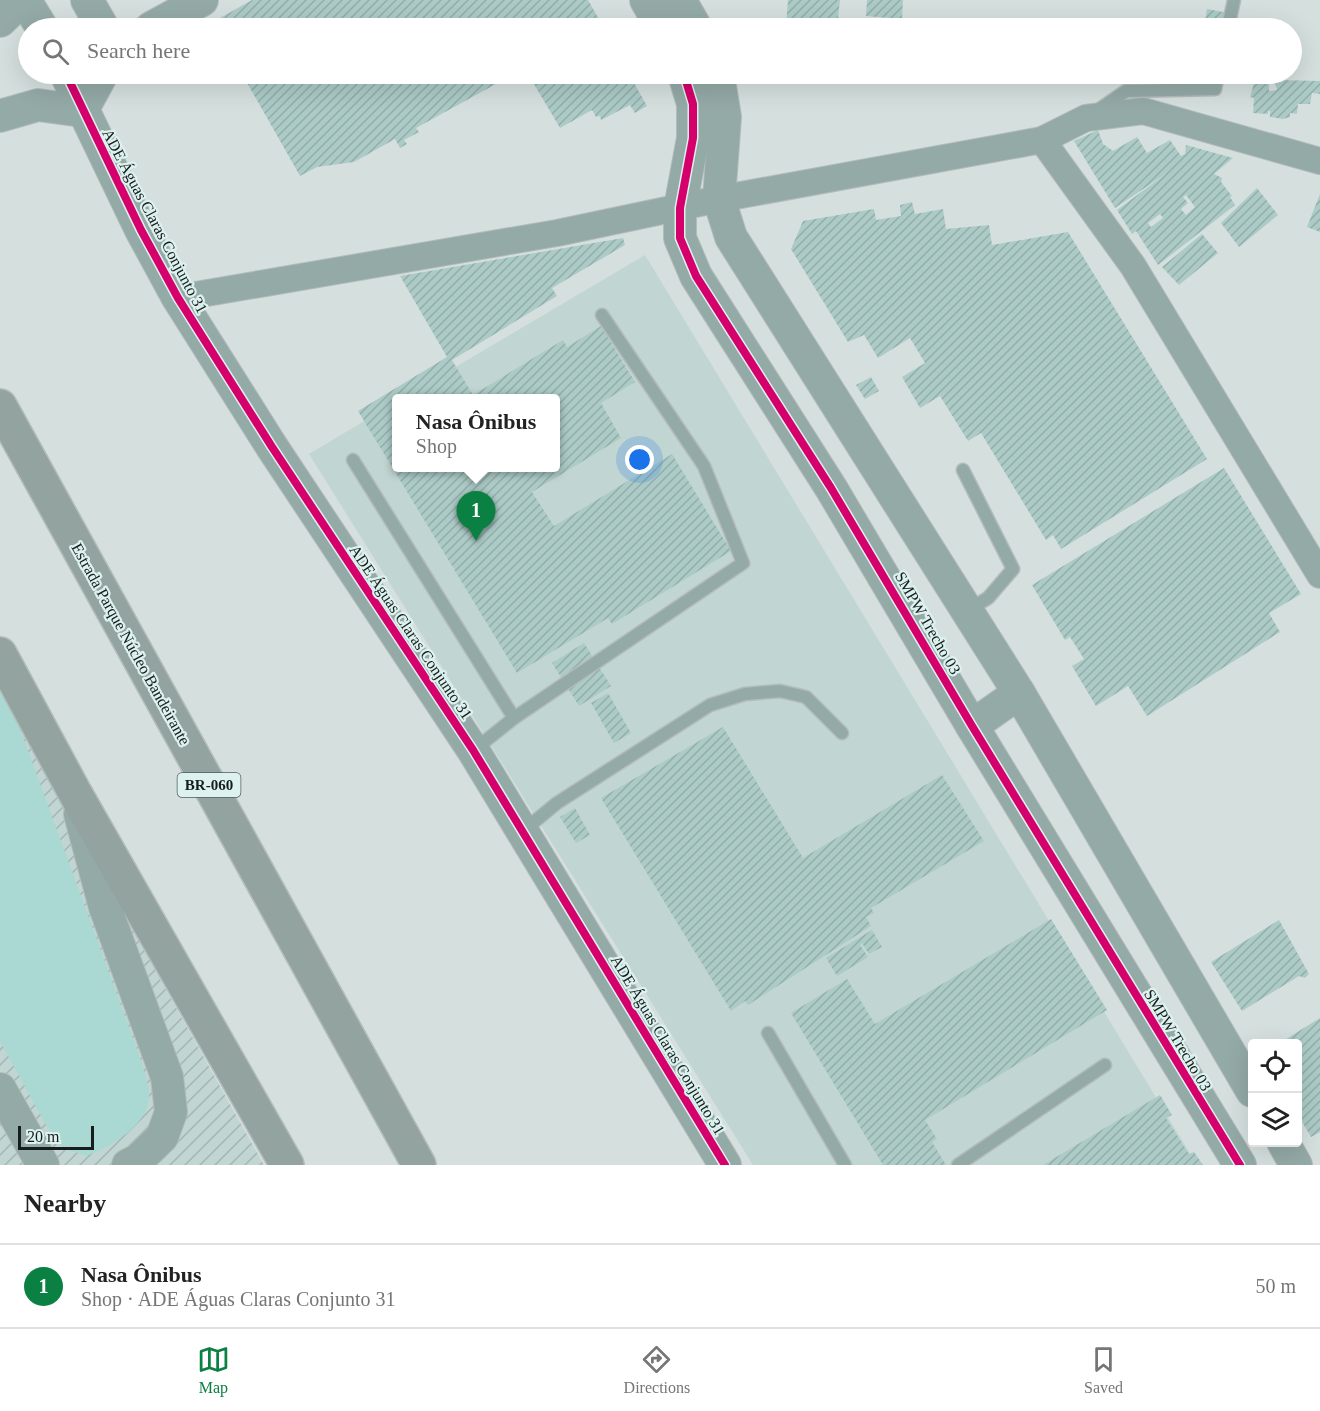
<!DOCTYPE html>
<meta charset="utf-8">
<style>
:root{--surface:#fff;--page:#f6f6f6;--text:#222;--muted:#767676;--line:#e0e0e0;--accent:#0b8043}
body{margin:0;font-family:Georgia,serif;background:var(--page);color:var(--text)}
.controls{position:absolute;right:18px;bottom:18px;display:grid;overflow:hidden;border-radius:6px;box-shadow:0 6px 24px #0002}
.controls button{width:54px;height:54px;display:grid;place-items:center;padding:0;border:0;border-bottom:2px solid var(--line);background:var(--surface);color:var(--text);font:30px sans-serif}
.scale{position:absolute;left:18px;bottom:15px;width:76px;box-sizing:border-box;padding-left:6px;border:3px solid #161e1d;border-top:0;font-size:16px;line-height:21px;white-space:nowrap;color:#161e1d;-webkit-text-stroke:4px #ddf2ef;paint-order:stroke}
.you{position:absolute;left:640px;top:460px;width:21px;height:21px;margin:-15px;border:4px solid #fff;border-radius:50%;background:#1a73e8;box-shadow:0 0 0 9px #1a73e833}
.badge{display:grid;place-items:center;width:39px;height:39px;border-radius:50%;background:var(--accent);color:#fff;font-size:20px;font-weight:700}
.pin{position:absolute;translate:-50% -50px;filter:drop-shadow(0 2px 3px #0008)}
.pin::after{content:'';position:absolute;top:32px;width:21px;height:18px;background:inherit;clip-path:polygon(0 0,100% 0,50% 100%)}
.popup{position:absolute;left:392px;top:394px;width:168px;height:78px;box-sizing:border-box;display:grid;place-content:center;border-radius:6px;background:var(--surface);filter:drop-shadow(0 2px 4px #0005);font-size:20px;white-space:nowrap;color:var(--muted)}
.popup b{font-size:22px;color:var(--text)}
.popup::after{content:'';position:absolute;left:50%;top:100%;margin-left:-12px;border:12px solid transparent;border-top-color:var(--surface)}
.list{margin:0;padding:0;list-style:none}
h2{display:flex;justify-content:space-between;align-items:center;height:78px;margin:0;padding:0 24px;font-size:26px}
h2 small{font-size:20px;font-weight:400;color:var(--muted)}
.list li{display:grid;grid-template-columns:39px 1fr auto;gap:18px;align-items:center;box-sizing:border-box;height:84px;padding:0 24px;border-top:2px solid var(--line)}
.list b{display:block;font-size:22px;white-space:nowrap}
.list p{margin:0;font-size:20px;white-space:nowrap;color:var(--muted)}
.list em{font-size:20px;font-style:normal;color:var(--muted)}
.icon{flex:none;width:33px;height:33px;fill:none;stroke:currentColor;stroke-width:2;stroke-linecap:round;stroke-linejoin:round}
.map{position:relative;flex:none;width:1320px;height:1165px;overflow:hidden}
.search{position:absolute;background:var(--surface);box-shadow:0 6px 24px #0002;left:18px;right:18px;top:18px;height:66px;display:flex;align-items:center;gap:15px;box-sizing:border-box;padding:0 21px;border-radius:33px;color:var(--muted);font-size:22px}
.sheet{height:162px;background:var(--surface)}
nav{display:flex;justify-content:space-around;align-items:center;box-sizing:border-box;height:84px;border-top:2px solid var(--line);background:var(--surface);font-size:16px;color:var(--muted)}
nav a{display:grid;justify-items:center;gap:3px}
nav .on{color:var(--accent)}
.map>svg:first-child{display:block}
</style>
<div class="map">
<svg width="1320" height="1165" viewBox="0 0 1320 1165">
<defs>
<pattern id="industrial-furrows" width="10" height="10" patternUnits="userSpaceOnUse" patternTransform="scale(1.5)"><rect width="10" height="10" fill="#c1d5d2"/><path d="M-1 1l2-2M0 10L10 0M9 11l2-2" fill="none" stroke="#a5b6b4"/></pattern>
<pattern id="building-hatch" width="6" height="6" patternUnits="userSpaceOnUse" patternTransform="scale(1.5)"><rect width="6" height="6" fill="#accbc7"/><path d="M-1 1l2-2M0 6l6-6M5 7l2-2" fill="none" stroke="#93aeaa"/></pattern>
</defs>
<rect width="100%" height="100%" fill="#d5e0de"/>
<polygon fill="#c1d5d2" points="645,255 1197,1165 753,1165 309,454 396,402 396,468 556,468 556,398 403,398"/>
<polygon fill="url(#industrial-furrows)" points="0,693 21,730 264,1165 0,1165"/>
<path fill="#aad8d2" d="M0,692L19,726L142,1063C144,1073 150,1086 149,1096C148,1126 110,1147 86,1156L63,1148L46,1125L0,1041Z"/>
<g fill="url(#building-hatch)" fill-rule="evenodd">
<polygon points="252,0 588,0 604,28 217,28 213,22"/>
<polygon points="788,0 840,0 837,28 786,26"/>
<polygon points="867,0 903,0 902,19 866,16"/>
<polygon points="1207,9 1234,14 1232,28 1204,28"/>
<polygon points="1260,22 1290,27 1289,28 1259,28"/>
<polygon points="941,24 980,27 980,28 941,28"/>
<polygon points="242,74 514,74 416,128 419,132 404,140 407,144 400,148 395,139 354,162 317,167 300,176"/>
<polygon points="528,74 629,74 647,106 635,113 630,105 601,120 600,116 596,117 592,110 560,128"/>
<polygon points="1256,76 1274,77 1273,83 1269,83 1269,91 1277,90 1275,83 1279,80 1320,81 1320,94 1312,93 1310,104 1298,104 1297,114 1290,113 1290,117 1283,119 1270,117 1270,111 1268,111 1268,114 1253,113 1254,98 1250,97"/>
<path d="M1098,130L1103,144L1113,151L1137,137L1147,153L1170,140L1181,156L1185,154L1186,145L1233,158L1214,174L1222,178L1221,182L1232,196L1230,197L1235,205L1158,265L1136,231L1132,234L1117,210L1167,173L1115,208L1074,141ZM1186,195L1195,207L1186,215L1181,209L1188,203L1183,197ZM1160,214L1163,218L1151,227L1148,223Z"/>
<polygon points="1257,188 1278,215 1239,247 1221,223"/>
<polygon points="1320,194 1320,232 1307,227"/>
<polygon points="912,202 915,214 943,209 946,229 989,225 992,245 1068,232 1207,459 1061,549 1053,535 1046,540 981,433 968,441 940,396 920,408 902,377 925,363 910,338 878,358 864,335 848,342 791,249 803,221 874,209 876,220 901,216 900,205"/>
<polygon points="1202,234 1218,253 1179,285 1162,267"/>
<path d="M623,238L625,245L552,288L557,296L452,360L473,395L563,340L567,347L601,326L635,382L601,403L621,438L532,492L554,526L672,454L731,551L612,624L608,618L517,673L358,411L447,357L400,276ZM396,398H556V468H396Z"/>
<polygon points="871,377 879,391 865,399 856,385"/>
<polygon points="1224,468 1301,594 1269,613 1280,632 1147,716 1128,686 1096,706 1072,666 1084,659 1070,637 1065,640 1032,585"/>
<polygon points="584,643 611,686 579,706 552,663"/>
<polygon points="608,693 631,733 614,743 591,703"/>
<polygon points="723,727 803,858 942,775 984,841 871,908 874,913 866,917 871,926 748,1005 745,1001 731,1011 601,798"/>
<polygon points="575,808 590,835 576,843 560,817"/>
<polygon points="1051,919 1107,1010 925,1120 937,1139 932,1142 946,1165 883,1165 791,1013 847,979 875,1024"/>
<polygon points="1279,920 1309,974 1305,978 1299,976 1242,1011 1211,962"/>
<polygon points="872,930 882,947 869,954 862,943 860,945 868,957 837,976 826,958"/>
<polygon points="1320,1018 1320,1132 1311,1137 1298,1115 1298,1044 1278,1044"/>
<polygon points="1160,1095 1172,1115 1166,1118 1189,1154 1194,1152 1203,1165 1043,1165"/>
</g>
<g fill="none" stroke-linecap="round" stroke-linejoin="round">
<defs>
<g id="service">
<polyline points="1228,28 1234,0"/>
<polyline points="1097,111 1126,91 1215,89 1218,74"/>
<polyline points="353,460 514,718"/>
<polyline points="963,470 1013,569 988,598 968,610"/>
<polyline points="474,750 514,718 743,563 704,466 602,315"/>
<polyline points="523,831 557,803 710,705 745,694 780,691 806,697 842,733"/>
<polyline points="768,1033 845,1165"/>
<polyline points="958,1165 1105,1065"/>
</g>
<g id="minor">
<polyline points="1042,140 1133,266 1320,575"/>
<polyline points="178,298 557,233 719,199 1042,140 1086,118 1143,111 1320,161"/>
</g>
<g id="tertiary">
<polyline points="25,0 42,28"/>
<polyline points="87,0 103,28"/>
<polyline points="646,0 662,28"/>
<polyline points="680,0 696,28"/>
<polyline points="0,21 22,0"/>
<polyline points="151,28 202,0"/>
<polyline points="66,74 141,230 178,298 272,447 473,750 725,1165"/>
<polyline points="684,74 693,104 693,138 680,208 680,238 696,276 831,488 972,726 1240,1165"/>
<polyline points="718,74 725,117 719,199 731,237 1019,693 1252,1091"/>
<polyline points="82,111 102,74"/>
<polyline points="0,116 38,105 82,111"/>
<polyline points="972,726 1019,693"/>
<polyline points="80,814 105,907 167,1077 171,1112 162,1137 138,1160 128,1165"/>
<polyline points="0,1089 43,1165"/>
<polyline points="1283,1142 1296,1165"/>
</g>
<g id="trunk">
<polyline points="0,406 419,1165"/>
<polyline points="0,654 75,793 287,1165"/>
</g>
</defs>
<use href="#service" stroke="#b3bcba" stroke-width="15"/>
<use href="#minor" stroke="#b3bcba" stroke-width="28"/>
<use href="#tertiary" stroke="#b3bcba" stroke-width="34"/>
<use href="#trunk" stroke="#b3bcba" stroke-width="36"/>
<use href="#service" stroke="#94aaa7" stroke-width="12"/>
<use href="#minor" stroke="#94aaa7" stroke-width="26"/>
<use href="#tertiary" stroke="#94aaa7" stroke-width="32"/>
<use href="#trunk" stroke="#93a3a0" stroke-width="33"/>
<defs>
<g id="cycleway">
<polyline points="66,74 141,230 178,298 272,447 473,750 725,1165"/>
<polyline points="684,74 693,104 693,138 680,208 680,238 696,276 831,488 972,726 1240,1165"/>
</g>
</defs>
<use href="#cycleway" stroke="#ddf2ef" stroke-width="11"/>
<use href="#cycleway" stroke="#d6006c" stroke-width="8"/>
</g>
<g text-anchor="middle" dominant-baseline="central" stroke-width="4.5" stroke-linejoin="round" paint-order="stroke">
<rect fill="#ddf2ef" stroke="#525e5c" stroke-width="1.5" x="177.5" y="773" width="63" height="24" rx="4.5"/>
<g font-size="15" font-weight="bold" fill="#161e1d">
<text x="209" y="785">BR-060</text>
</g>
<g font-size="16" fill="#161e1d" stroke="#ddf2ef">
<text transform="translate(155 221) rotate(62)">ADE Águas Claras Conjunto 31</text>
<text transform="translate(928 623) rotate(60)">SMPW Trecho 03</text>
<text transform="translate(411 632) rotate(56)">ADE Águas Claras Conjunto 31</text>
<text transform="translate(131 644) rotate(61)">Estrada Parque Núcleo Bandeirante</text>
<text transform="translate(1178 1040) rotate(59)">SMPW Trecho 03</text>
<text transform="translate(668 1045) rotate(59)">ADE Águas Claras Conjunto 31</text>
</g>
</g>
</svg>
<div class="controls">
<button><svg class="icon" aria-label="locate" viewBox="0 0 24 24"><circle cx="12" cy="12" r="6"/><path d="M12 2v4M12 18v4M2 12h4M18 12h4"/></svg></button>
<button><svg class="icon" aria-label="layers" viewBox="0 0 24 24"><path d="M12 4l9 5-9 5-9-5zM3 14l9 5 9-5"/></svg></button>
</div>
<div class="scale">20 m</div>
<div class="you"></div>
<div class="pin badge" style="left:476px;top:541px">1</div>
<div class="popup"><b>Nasa Ônibus</b>Shop</div>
<div class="search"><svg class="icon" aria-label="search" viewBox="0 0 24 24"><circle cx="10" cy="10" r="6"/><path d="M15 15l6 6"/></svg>Search here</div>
</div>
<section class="sheet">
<h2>Nearby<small></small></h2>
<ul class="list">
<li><span class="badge">1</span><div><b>Nasa Ônibus</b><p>Shop · ADE Águas Claras Conjunto 31</p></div><em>50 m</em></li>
</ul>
</section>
<nav>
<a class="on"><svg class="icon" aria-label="map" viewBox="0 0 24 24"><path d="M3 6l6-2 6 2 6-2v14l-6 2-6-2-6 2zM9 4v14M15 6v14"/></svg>Map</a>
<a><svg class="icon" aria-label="directions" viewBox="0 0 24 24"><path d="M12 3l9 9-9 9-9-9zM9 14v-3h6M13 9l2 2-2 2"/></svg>Directions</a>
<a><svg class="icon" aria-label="saved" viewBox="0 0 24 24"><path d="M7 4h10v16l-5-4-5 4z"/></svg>Saved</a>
</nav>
